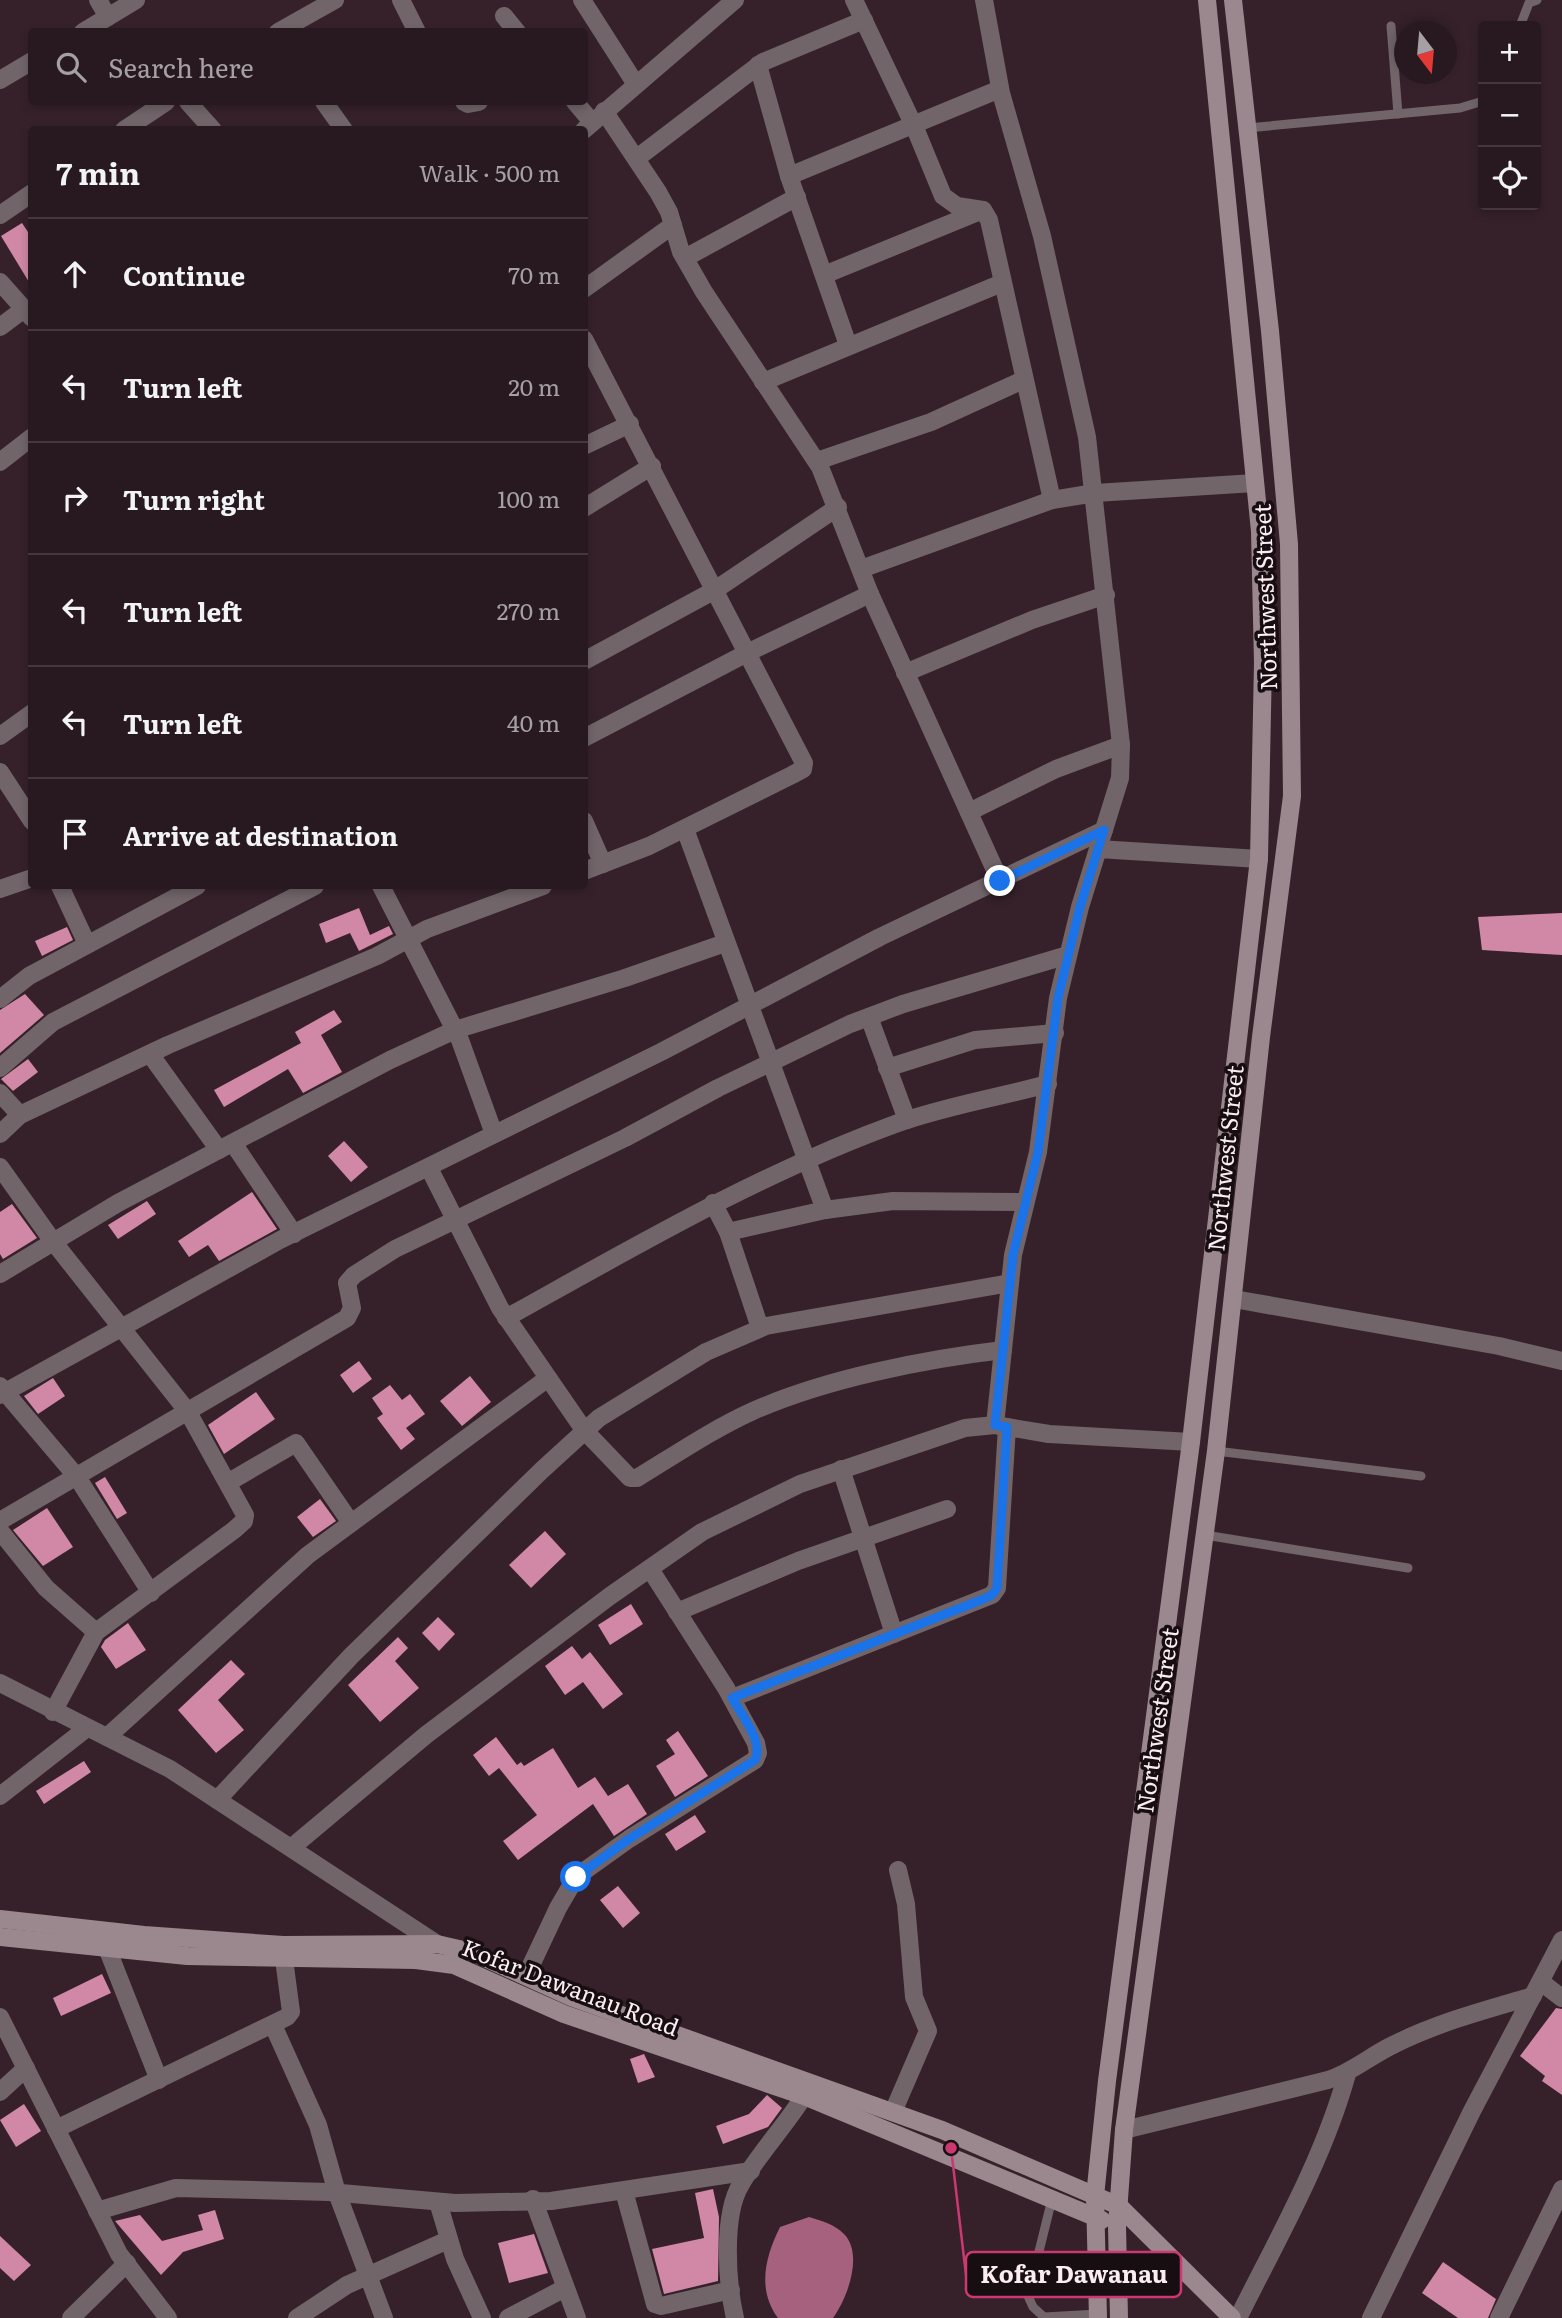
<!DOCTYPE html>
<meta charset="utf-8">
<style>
:root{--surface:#281920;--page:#302229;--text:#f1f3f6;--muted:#a5a0a5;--line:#44383e}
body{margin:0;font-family:Literata,serif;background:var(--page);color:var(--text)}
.controls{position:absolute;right:21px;top:21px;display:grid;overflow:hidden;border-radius:7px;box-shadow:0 4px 10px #0003}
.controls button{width:63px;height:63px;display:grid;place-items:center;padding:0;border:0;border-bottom:2px solid var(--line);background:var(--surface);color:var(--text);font:35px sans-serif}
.compass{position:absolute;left:1394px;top:21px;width:63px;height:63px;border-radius:50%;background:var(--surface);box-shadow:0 4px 10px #0003;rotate:164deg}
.stop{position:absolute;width:21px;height:21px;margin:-16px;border:5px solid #1a73e8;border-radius:50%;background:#fff}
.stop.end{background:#1a73e8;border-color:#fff;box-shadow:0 2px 7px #0008}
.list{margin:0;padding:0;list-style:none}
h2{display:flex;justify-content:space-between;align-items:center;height:91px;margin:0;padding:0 28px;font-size:30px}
h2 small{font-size:23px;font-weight:400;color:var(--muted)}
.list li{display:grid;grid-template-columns:46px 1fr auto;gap:21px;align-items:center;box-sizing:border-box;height:112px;padding:0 28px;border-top:2px solid var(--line)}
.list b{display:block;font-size:26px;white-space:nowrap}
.list em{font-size:23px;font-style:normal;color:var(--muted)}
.icon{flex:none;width:38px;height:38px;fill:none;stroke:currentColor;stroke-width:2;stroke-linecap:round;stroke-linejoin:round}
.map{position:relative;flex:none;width:1562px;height:2318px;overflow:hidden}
.search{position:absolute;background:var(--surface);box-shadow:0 4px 10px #0003;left:28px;top:28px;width:560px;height:77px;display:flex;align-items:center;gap:18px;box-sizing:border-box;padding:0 24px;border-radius:7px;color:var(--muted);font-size:26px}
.panel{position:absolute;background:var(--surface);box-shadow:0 4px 10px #0003;left:28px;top:126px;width:560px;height:763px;border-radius:7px}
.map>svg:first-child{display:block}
</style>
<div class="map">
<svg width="1562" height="2318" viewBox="0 0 1562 2318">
<rect width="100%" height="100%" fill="#36212a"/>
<path fill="#a5617e" d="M809,2217C822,2221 834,2224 844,2234C864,2254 847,2299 833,2318H778C757,2290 765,2257 780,2227Z"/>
<g fill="#d088a6">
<polygon points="22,223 32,238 32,287 1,236"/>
<polygon points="359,908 370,935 389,926 393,934 359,951 350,933 326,943 319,924"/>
<polygon points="1562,913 1562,955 1482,950 1478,917"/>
<polygon points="67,927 73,940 42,956 35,941"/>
<polygon points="25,994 44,1015 0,1053 0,1010"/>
<polygon points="334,1010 342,1022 321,1035 342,1072 303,1093 288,1069 224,1107 214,1090 301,1043 295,1032"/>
<polygon points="28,1059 38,1072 13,1091 1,1079"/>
<polygon points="344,1141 368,1167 351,1182 328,1156"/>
<polygon points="252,1192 277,1229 219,1261 208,1245 189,1257 178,1241"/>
<polygon points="147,1201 156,1214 118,1239 108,1225"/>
<polygon points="12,1204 37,1238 3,1259 0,1254 0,1212"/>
<polygon points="359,1361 372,1379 353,1393 340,1375"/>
<polygon points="470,1376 491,1402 462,1426 440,1401"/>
<polygon points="53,1378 65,1396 38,1414 24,1396"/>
<polygon points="390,1385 402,1400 410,1394 425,1414 406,1428 415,1439 401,1450 377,1418 383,1414 372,1398"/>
<polygon points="256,1392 275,1419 224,1454 208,1425"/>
<polygon points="105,1477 127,1513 117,1519 95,1483"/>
<polygon points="320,1499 336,1521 313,1537 297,1517"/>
<polygon points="47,1508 73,1547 43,1566 13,1530"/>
<polygon points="545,1531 566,1554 531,1588 509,1565"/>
<polygon points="631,1604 643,1624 610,1645 598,1625"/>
<polygon points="438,1617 455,1634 439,1651 422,1633"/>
<polygon points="128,1623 146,1650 116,1669 101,1647 105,1640"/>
<polygon points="398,1637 408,1648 395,1661 419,1688 380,1722 348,1685"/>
<polygon points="572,1646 582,1659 590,1652 623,1694 603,1709 583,1682 565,1695 545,1666"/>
<polygon points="231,1660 245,1674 218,1700 244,1730 216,1753 178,1710"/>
<polygon points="678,1731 708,1776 675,1797 656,1766 675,1754 666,1740"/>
<polygon points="496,1737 517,1765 521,1762 524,1766 553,1748 578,1788 595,1777 608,1796 628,1784 647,1814 614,1836 593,1804 518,1860 503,1841 537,1815 499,1768 489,1776 473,1755"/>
<polygon points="84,1761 91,1772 44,1804 36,1791"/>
<polygon points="695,1815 706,1832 676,1851 665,1834"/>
<polygon points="618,1886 640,1913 623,1928 600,1900"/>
<polygon points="102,1974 111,1993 61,2016 53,1998"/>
<polygon points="1556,2008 1562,2009 1562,2095 1542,2081 1545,2076 1520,2056"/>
<polygon points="644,2054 655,2077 638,2083 630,2059"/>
<polygon points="767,2095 782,2108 768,2127 723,2144 716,2126 749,2114"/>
<polygon points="24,2104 41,2131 16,2147 0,2120"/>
<polygon points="713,2189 719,2217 718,2281 664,2294 652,2249 704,2238 695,2193"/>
<polygon points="215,2210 224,2239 183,2252 161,2275 115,2221 140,2215 162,2241 203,2230 198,2215"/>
<polygon points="534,2234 548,2273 509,2283 498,2243"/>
<polygon points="0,2236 31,2265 14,2281 0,2268"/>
<polygon points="1443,2262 1496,2299 1488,2318 1458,2318 1422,2293"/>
</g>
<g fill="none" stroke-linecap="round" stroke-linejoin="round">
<g stroke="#716569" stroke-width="9">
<polyline points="1391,26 1398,114"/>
<polyline points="1520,26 1529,3 1537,0"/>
<polyline points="1247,128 1460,108 1483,101"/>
<polyline points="1216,1451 1421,1476"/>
<polyline points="1205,1535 1408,1568"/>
<polyline points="1052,2199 1028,2296 1033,2307 1044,2317 1098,2314"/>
</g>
<g stroke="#716569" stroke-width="18">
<polyline points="98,0 108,17"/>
<polyline points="401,0 417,32"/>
<polyline points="582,0 635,83"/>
<polyline points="854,0 915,128 943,196 957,206 983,210 989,220 1052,500"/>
<polyline points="984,0 1001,93 1042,236 1087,437 1121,745 1120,778 1080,907 1058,998 1038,1152 1013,1255 995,1425"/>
<polyline points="504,16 517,32"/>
<polyline points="83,32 136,0"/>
<polyline points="278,32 335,0"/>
<polyline points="758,65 789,176 848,345"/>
<polyline points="0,80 32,61"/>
<polyline points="188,102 213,130"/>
<polyline points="324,102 344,130"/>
<polyline points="464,102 468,104 479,102"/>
<polyline points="575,102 592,122"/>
<polyline points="604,111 658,192 669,212 681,252 704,292 820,467 870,594 1000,881"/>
<polyline points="124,130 166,102"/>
<polyline points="584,130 735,0"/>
<polyline points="637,158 763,62 864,20"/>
<polyline points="789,176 1000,89"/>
<polyline points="0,215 32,193"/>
<polyline points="685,258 797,197"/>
<polyline points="824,275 983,210"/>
<polyline points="0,282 32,318"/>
<polyline points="584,289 673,225"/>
<polyline points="0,327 24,309"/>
<polyline points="584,339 804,763 803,769 792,775 649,846 584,871"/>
<polyline points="763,382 1002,283"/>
<polyline points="584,446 630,424"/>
<polyline points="817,461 931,422 1023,380"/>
<polyline points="0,462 32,437"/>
<polyline points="584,508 652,466"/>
<polyline points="861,569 1052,500 1095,493 1255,483"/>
<polyline points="584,661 715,590 838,507"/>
<polyline points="905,673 1032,620 1106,595"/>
<polyline points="0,736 32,713"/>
<polyline points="584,738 747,653 870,594"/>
<polyline points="0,772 32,821"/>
<polyline points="969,812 1056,769 1121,745"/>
<polyline points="584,821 603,864"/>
<polyline points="685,829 825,1210"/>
<polyline points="1098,849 1259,859"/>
<polyline points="60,886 87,944"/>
<polyline points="381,886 460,1040 494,1134"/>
<polyline points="0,889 32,878"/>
<polyline points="0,999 29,976 197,886"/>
<polyline points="869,1017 907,1120"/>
<polyline points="150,1054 219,1150"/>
<polyline points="0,1068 53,1022 315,886"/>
<polyline points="887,1068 975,1040 1055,1033"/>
<polyline points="0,1093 20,1115"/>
<polyline points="0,1134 20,1115 168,1045 377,956 427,929 543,886"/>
<polyline points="233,1143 294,1234"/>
<polyline points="0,1167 52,1240 188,1412 245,1515 244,1521 234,1530 96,1632 53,1712"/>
<path d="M429,1168L500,1308L584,1430L630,1478H637C675,1455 713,1429 753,1411C825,1379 925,1359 1003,1350"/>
<polyline points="713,1203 728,1232 760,1328"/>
<polyline points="728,1232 825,1210 893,1201 1024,1202"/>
<polyline points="0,1274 118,1203 390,1060 455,1030 625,978 725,943"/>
<polyline points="1234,1299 1499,1346 1562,1361"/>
<path d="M506,1318C634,1247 760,1173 898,1123C946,1106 999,1097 1048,1084"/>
<polyline points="0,1386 77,1477 151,1593"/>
<polyline points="0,1395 280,1240 661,1052 880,937 1104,830"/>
<polyline points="841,1469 894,1634"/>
<polyline points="229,1482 296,1443 351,1523"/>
<polyline points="0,1521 347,1318 352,1308 347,1283 354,1275 395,1249 625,1138 718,1088 850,1024 903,1004 1068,955"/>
<polyline points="0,1531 46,1588 96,1632"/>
<polyline points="677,1612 798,1561 947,1509"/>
<polyline points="0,1683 170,1769 437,1944"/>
<polyline points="732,1698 992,1595 997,1588 1007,1427"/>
<polyline points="107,1737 308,1555 548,1378"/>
<polyline points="0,1796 87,1728"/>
<polyline points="217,1800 351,1656 542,1470 599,1418 706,1352 766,1326 1010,1283"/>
<polyline points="291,1848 426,1735 610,1596 702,1532 800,1484 965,1428 995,1425 1049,1434 1191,1442"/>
<polyline points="107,1948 159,2080"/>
<polyline points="526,1976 558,1908 576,1877 629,1839 755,1760 758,1753 756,1743 726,1688 650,1569"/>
<polyline points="1541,1982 1562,1998"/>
<polyline points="0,2017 119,2254 168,2318"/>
<polyline points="273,2025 318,2125 337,2193 384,2318"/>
<polyline points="0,2092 26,2068"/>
<polyline points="893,2112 928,2031 914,1997 906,1904 898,1870"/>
<polyline points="56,2129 287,2017 291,2012 284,1959"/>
<path d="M1124,2130L1328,2080C1353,2072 1371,2055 1395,2044C1439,2022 1486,2010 1533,1996"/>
<polyline points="624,2191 655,2304 661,2306 731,2290"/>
<polyline points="533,2199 577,2318"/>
<polyline points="438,2202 455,2259 482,2318"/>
<polyline points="97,2211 176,2188 329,2192 455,2203 551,2201 751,2171"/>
<polyline points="71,2318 127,2263"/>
<polyline points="297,2318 347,2285 448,2240"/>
<polyline points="508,2318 565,2288"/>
<path d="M735,2318C727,2284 722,2215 741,2184C758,2155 785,2126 804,2096"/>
<path d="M1238,2318C1278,2238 1323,2160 1347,2074"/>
<polyline points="1371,2318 1472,2111 1562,1940"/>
<polyline points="1499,2318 1562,2189"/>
</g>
<g stroke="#9a888e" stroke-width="18">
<polyline points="0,1919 144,1935 283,1945 437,1944 472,1952 571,1997 942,2130 1119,2206 1232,2318"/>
<polyline points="0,1937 187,1956 416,1960 454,1965 564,2014 804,2096 1102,2220"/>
<polyline points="1098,2318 1095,2196 1107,2081 1191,1442 1259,859 1263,663 1260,531 1207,0"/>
<polyline points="1119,2318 1117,2226 1124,2130 1216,1451 1261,1037 1292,796 1289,544 1270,331 1233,0"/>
</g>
</g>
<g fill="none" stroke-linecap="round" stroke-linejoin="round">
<path stroke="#1a73e8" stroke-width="9" d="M576,1877L629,1839L755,1760C764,1742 741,1714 732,1698L981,1600L992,1595L997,1588L1007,1427L995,1425L1013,1255L1038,1152L1058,998L1080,907L1104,830L1000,881"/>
</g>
<g text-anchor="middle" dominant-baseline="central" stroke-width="7" stroke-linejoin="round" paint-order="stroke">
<g font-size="23" fill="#fbecf2" stroke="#170e12">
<text transform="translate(1264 597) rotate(-92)">Northwest Street</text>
<text transform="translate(1224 1158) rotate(-84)">Northwest Street</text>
<text transform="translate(1156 1720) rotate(-82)">Northwest Street</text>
<text transform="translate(571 1986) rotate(21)">Kofar Dawanau Road</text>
</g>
</g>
<path fill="none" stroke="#cb3872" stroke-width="2.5" d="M951 2148L966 2275"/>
<circle fill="#cb3872" stroke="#170e12" stroke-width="2.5" cx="951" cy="2148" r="7"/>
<rect fill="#170e12" stroke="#cb3872" stroke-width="2.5" x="966" y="2252" width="215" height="45" rx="7"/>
<g font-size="24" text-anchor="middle" font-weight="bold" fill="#fbecf2">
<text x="1074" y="2283">Kofar Dawanau</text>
</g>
</svg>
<div class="controls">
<button>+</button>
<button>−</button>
<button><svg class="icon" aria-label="locate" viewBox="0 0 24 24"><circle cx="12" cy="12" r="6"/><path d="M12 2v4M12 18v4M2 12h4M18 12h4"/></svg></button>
</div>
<svg class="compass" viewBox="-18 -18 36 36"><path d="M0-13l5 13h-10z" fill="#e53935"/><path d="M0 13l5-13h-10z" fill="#a5a0a5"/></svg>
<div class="stop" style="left:576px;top:1877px"></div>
<div class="stop end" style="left:1000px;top:881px"></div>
<div class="search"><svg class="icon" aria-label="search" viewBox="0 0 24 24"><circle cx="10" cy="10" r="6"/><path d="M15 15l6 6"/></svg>Search here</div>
<section class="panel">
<h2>7 min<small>Walk · 500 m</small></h2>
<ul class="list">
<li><svg class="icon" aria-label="ahead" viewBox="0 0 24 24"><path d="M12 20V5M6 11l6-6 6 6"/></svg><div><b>Continue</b></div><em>70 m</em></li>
<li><svg class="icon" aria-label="left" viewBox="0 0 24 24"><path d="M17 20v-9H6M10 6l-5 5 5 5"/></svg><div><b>Turn left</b></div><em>20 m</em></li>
<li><svg class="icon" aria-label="right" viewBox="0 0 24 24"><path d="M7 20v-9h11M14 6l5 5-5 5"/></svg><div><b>Turn right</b></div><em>100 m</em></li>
<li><svg class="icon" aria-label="left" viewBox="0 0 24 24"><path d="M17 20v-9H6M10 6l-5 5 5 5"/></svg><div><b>Turn left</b></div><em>270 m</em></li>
<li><svg class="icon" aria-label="left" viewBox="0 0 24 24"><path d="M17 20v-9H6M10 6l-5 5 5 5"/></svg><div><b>Turn left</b></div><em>40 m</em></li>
<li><svg class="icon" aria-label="arrive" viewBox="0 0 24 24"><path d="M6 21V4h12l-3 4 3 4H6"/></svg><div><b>Arrive at destination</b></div></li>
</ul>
</section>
</div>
